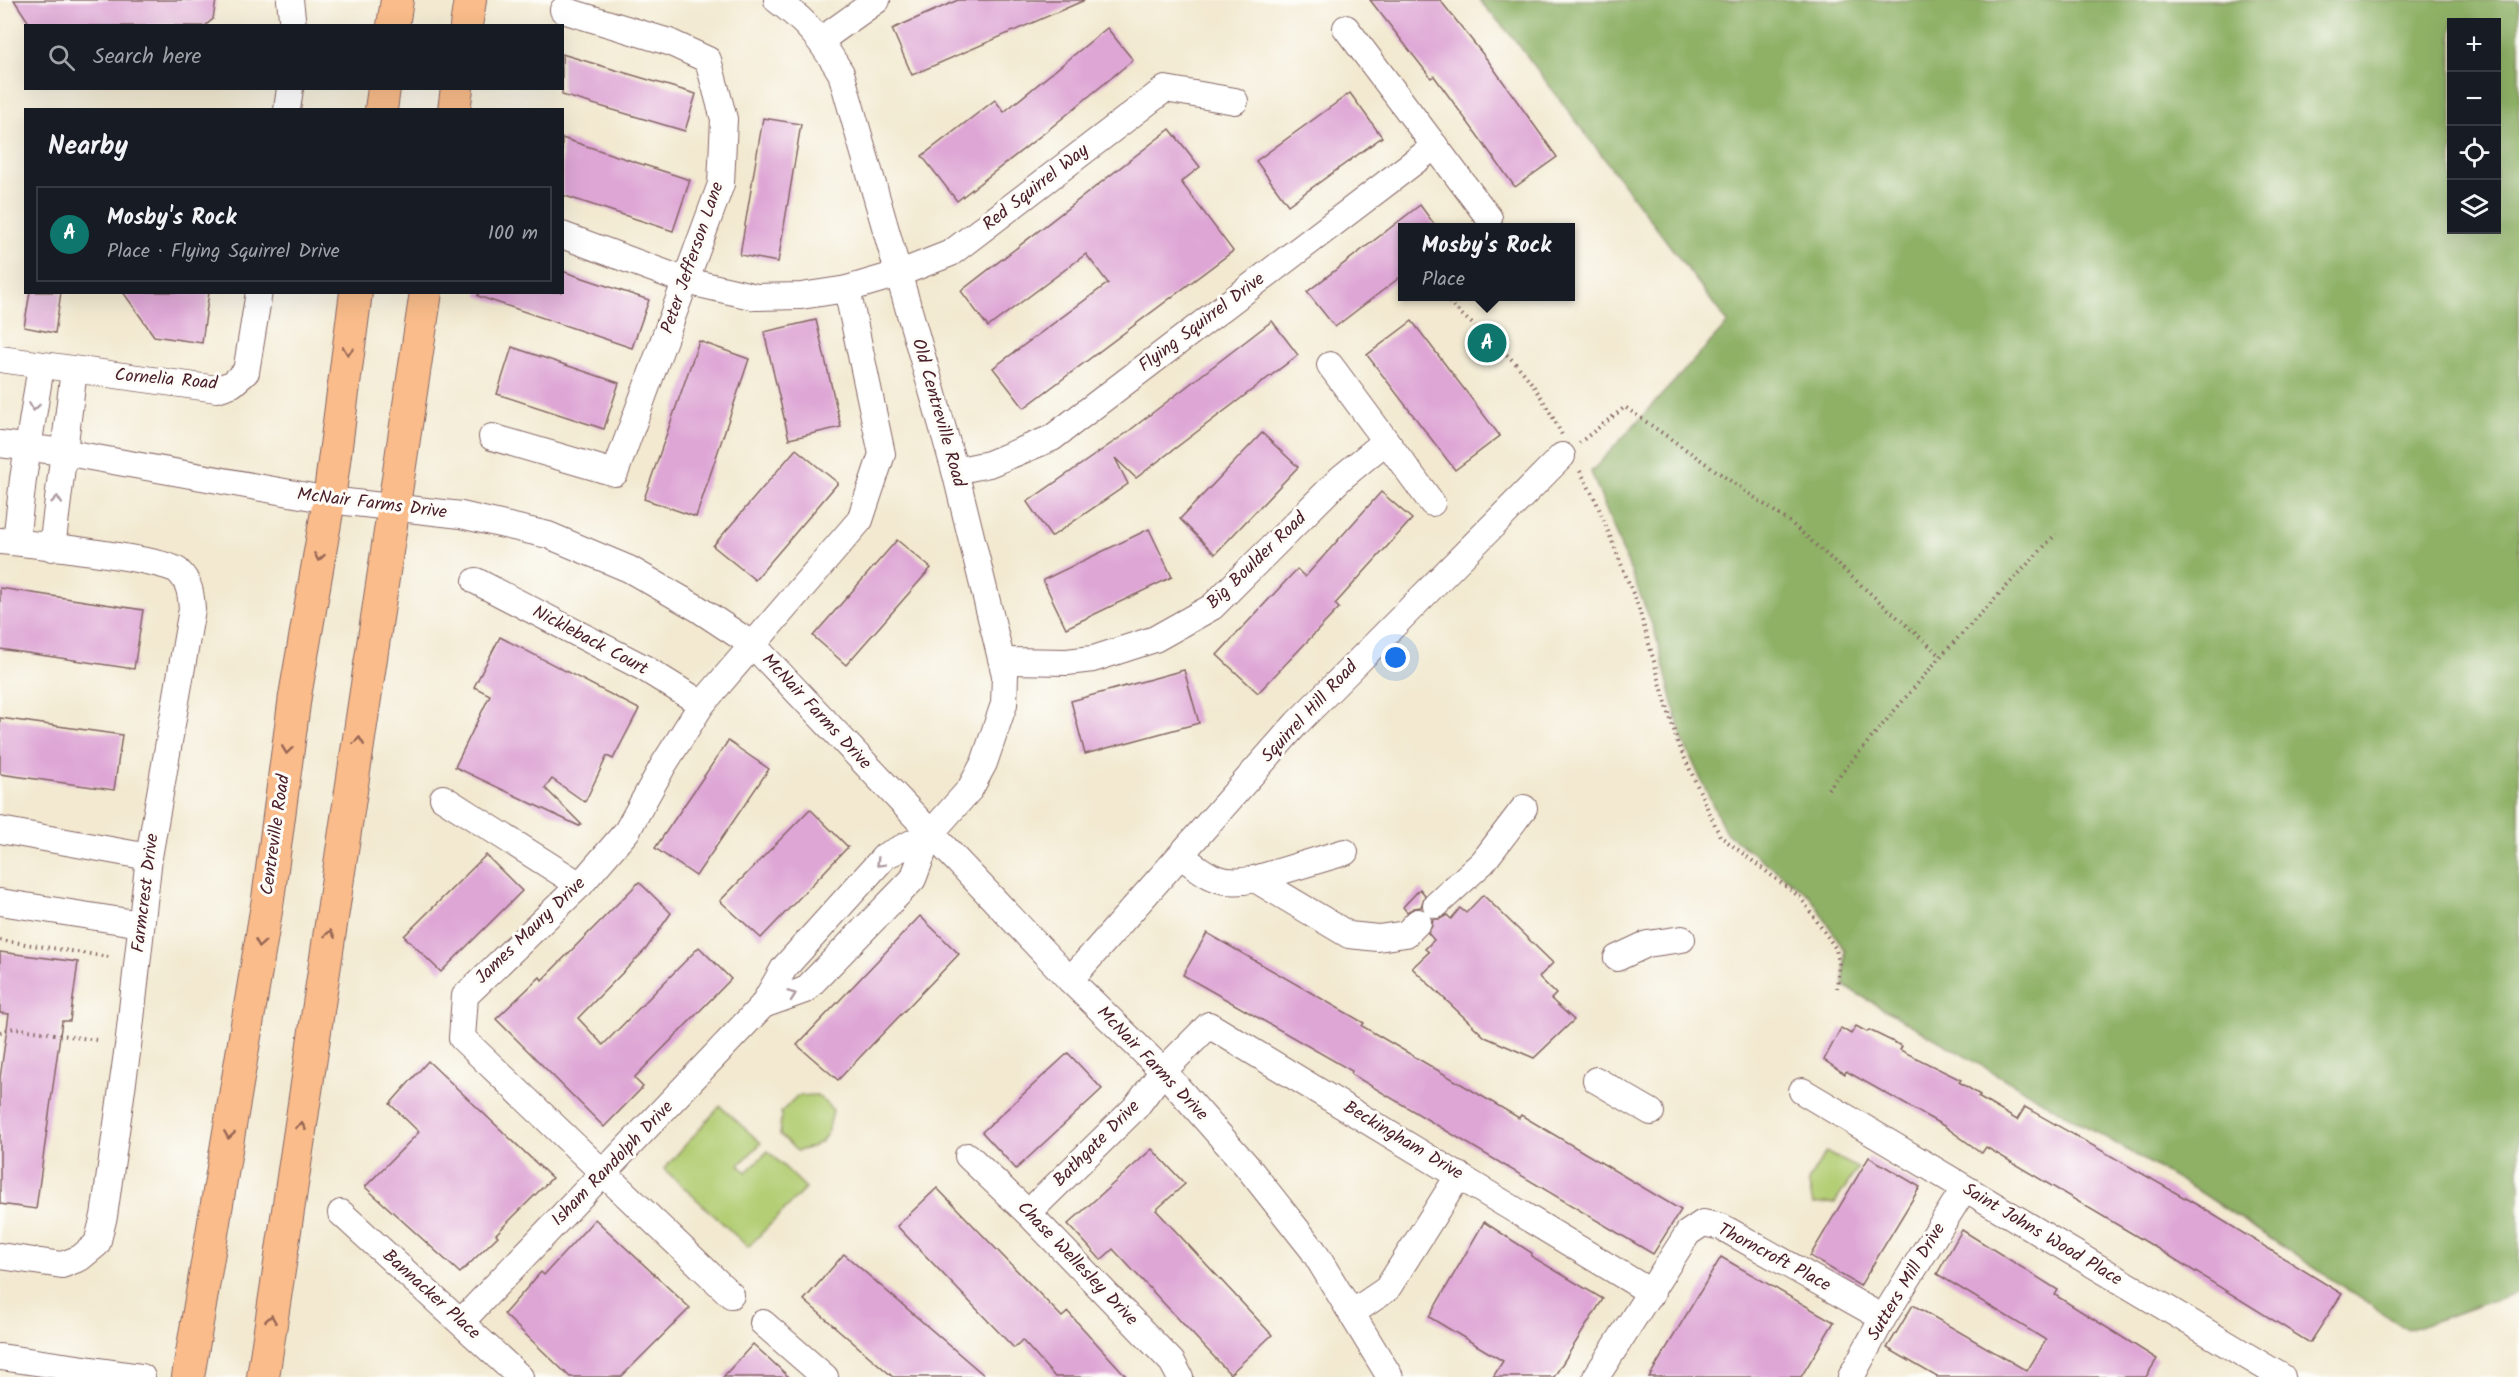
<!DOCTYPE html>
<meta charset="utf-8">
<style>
:root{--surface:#171b24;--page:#242831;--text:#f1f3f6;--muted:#9ea1a6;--line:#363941;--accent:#0f766e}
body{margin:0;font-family:Kalam,sans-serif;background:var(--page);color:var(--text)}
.controls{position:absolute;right:18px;top:18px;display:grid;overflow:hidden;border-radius:0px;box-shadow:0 6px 24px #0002}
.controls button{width:54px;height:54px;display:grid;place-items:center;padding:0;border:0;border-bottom:2px solid var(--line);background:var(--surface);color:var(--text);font:30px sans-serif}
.you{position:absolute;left:1396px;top:658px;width:21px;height:21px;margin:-15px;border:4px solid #fff;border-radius:50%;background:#1a73e8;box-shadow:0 0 0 9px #1a73e833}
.badge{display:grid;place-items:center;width:39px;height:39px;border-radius:50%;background:var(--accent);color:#fff;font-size:20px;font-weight:700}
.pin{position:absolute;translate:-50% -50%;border:3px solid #fff;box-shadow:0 2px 6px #0006}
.popup{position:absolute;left:1398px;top:223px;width:177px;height:78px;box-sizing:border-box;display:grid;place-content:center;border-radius:0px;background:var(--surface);filter:drop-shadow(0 2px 4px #0005);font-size:20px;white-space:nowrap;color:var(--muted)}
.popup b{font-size:22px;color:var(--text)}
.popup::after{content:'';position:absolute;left:50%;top:100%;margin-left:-12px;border:12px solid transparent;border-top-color:var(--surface)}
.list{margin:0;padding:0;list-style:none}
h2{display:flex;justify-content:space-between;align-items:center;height:78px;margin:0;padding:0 24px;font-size:26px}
h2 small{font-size:20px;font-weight:400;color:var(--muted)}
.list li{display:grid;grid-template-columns:39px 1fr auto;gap:18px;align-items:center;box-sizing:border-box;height:96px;margin:0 12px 12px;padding:0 12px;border:2px solid var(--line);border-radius:0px}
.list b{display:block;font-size:22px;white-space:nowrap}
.list p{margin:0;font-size:20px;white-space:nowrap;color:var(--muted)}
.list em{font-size:20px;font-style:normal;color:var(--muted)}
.icon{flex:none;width:33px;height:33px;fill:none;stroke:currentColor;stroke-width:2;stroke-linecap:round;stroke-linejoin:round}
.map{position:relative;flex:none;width:2519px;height:1377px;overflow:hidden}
.search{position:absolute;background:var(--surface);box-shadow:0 6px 24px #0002;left:24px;top:24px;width:540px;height:66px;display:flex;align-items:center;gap:15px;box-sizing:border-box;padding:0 21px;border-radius:0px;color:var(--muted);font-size:22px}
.panel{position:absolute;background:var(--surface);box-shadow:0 6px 24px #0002;left:24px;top:108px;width:540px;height:186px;border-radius:0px}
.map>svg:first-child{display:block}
</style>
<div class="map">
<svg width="2519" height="1377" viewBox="0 0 2519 1377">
<rect width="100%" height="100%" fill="#fdfcf7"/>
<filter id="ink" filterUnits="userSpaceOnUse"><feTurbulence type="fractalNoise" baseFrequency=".0167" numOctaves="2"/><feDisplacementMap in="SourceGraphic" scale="12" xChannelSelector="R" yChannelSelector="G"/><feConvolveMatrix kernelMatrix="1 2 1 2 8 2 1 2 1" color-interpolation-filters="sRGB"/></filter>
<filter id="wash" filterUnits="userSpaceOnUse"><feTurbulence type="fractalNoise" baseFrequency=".008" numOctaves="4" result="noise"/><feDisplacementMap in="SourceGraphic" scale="24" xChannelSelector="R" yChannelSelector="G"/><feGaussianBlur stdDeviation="1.35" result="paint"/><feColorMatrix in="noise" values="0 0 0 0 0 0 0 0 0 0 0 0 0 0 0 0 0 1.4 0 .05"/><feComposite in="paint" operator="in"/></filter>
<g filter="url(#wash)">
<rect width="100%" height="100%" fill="#f2e9d0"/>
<g fill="#b3ce74" stroke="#7e7650" stroke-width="1.5">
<path d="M817,1095L833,1110C827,1139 826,1144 797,1151L780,1135L781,1112L797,1096Z"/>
<polygon points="720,1106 761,1143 739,1165 746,1172 768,1151 806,1188 748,1247 664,1169"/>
<polygon points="1826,1152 1858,1168 1835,1203 1813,1204 1808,1181"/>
</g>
<path fill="#8eb166" stroke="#6c6848" stroke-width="1.5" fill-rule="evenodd" d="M1479,0H2519V1292L2408,1330L2203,1194L1844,986L1845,951L1810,896L1726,833L1682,739L1655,632L1591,472L1728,323L1515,40ZM2452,22H2496V230H2452Z"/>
<g id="blocks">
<g fill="#dea6d5">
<polygon points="14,0 216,0 213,19 205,26 31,26"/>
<polygon points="958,0 1085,0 912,75 892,29"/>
<polygon points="1370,0 1440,0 1489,62 1557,157 1515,187 1434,76 1431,78"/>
<polygon points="1107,28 1133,60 1048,130 957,201 922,156 995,100 1004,112"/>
<polygon points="562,54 696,94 685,131 562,95"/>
<polygon points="1350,93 1382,137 1288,205 1256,161"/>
<polygon points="763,118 801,124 778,262 740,255"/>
<polygon points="1170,129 1200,167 1181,182 1233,251 1024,408 993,368 1108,283 1086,254 988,327 961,291"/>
<polygon points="562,138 690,180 673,231 562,195"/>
<polygon points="1420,205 1437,228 1403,228 1403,275 1335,327 1307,292"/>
<polygon points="562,271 649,300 632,348 478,296 478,292 562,292"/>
<polygon points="30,292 61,292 55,333 24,327"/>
<polygon points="123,292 209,292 202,343 154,336"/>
<polygon points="816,320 841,427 789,439 764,332"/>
<polygon points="1272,321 1298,355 1136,478 1115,458 1128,484 1051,537 1027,502 1125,434"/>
<polygon points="1412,321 1500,436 1455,470 1367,355"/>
<polygon points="699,341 749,359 696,517 644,499"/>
<polygon points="512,347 619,383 604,429 497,394"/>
<polygon points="1262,433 1298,467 1215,554 1180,519"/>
<polygon points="796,449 838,483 755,580 713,546"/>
<polygon points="1381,492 1412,519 1335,604 1339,608 1258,693 1217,655 1297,569 1305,577"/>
<polygon points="1149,529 1172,577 1066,628 1043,580"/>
<polygon points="897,540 931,568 846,665 813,636"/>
<polygon points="0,588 143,610 134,669 0,649"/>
<polygon points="500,637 639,709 613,759 607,756 585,802 552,779 545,788 581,824 579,826 455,767 490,695 474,687"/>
<polygon points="1184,670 1199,723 1085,754 1071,701"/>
<polygon points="0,718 122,735 114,790 0,774"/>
<polygon points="728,741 769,769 696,876 655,848"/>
<polygon points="810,809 848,847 761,938 720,901"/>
<polygon points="486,855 522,891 441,972 404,936"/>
<polygon points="639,882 671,913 646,949 578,1018 603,1045 699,947 731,979 634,1078 643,1087 604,1127 496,1019 540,977 542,980"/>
<polygon points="1420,889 1425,895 1421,907 1414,908 1407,912 1403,907"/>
<polygon points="1483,895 1553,963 1539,977 1556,994 1551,999 1574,1020 1534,1058 1485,1037 1412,968 1429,952 1425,949 1434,940 1428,933 1432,926 1433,919 1440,919 1447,915 1451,919 1460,908 1466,913"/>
<polygon points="920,916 959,954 838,1080 797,1045"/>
<polygon points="1207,933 1364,1023 1362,1026 1519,1118 1521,1115 1681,1210 1653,1254 1351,1074 1352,1071 1183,975"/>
<polygon points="0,952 78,962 70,1021 62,1021 36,1209 0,1204 0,1078 9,1014 0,1013"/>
<polygon points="1856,1026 1867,1032 1869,1030 1902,1046 1900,1050 1961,1080 1959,1082 1980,1095 1978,1097 2017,1120 2025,1107 2199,1206 2342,1294 2310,1343 2160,1250 1986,1147 1982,1153 1944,1126 1846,1071 1845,1074 1824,1060 1841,1028 1851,1034"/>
<polygon points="1068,1053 1102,1089 1016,1169 982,1132"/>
<polygon points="428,1061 552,1178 496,1234 498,1236 460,1273 365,1187 419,1132 390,1104"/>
<polygon points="1152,1149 1185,1184 1156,1210 1272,1335 1230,1374 1113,1249 1101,1260 1068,1224"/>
<polygon points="1869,1157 1920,1187 1860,1286 1810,1256"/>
<polygon points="937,1188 1062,1317 1068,1312 1127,1377 1055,1377 1022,1340 1014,1348 897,1226"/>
<polygon points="595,1219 690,1308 621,1377 570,1377 504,1314 541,1272 544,1275"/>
<polygon points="1484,1222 1532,1253 1531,1256 1603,1299 1554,1377 1493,1377 1503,1361 1429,1317"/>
<polygon points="1962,1230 2058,1290 2055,1295 2157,1359 2146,1377 1937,1377 1887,1348 1913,1305 2027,1371 2046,1340 1937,1274"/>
<polygon points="844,1254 986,1377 893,1377 804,1300"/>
<polygon points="1721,1257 1834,1322 1801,1377 1649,1377"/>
<polygon points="753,1344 789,1377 723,1377"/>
</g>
</g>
</g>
<g filter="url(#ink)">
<use href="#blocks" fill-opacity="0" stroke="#856665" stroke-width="1.5"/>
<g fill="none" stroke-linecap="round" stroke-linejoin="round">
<defs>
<g id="minor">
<polyline points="290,0 293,26"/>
<path d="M777,0C808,23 821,40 841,73L955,471L1005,675L1004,704L984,763L970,789L930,834L913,879L805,990L763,1005L784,968L885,856L930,834"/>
<polyline points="1346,28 1489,218"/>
<polyline points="821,40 877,0"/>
<polyline points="287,110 290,88"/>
<polyline points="562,235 686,281 756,297 801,296 847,289 898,274 951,253 1165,89 1235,101"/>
<polyline points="0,359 217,389 232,384 246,372 259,292"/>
<polyline points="1330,365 1432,503"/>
<polyline points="492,437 615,473 721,184 724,119 708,60 669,42 563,10"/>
<polyline points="0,444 63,452 329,500 461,515 548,535 629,569 697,608 753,645 1070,980 1163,1071 1246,1165 1313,1250 1390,1377"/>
<polyline points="955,471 989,464 1052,438 1435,146"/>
<path d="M0,541C25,543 166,559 178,571C190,582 191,595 192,609L149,857L128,1046L104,1216L97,1244L80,1258L62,1265L0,1256"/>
<polyline points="16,542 23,479 41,366"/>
<polyline points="52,548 74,370"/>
<polyline points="476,581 644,668 702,704"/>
<polyline points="1003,661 1067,662 1093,659 1155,639 1212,607 1341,478 1386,441"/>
<polyline points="443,798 580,885"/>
<polyline points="0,830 149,857"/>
<path d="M1181,855C1206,876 1222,887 1255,879L1349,935L1378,938L1406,934L1418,922"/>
<polyline points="1255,879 1345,852"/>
<polyline points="0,902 141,924"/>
<polyline points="1436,905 1483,862 1524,808"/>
<polyline points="1617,958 1647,944 1682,939"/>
<polyline points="1070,980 1297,723 1562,456"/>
<polyline points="1596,1080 1651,1112"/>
<polyline points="1802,1091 2282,1377"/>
<polyline points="968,1156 1028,1213 1172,1362 1180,1377"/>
<polyline points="341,1213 520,1377"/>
<polyline points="1028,1213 1136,1107 1163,1071 1209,1025 1652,1293"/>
<polyline points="731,1295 462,1038 465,996 580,885 627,831 664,764 702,704 860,520 882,454 847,289"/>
<polyline points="1352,1313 1387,1289 1459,1175"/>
<polyline points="461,1322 763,1005"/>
<polyline points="763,1323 825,1377"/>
<polyline points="0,1357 142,1377"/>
<polyline points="1596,1377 1688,1233 1703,1223 1722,1227 1883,1318"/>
<polyline points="1851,1377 1883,1318 1964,1189"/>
</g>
<g id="major">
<polyline points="393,26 397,0"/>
<polyline points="466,26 470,0"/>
<polyline points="381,110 384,88"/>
<polyline points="454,110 457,88"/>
<polyline points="188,1377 268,899 295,696 329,500 356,292"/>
<polyline points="263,1377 426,292"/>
</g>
</defs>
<use href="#minor" stroke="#856665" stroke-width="28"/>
<use href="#major" stroke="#856665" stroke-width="34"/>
<g stroke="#856665" stroke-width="4" stroke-dasharray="1.5 4.5" stroke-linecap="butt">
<path d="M1449,302C1467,321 1488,336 1507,355C1530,376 1548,407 1562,435"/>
<polyline points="1579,443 1625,407 1791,523 1941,656"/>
<polyline points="1580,471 1596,501 1638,606 1677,741 1720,836 1801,898 1836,949 1839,964 1837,988"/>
<polyline points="1828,789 1941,656 2056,534"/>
<polyline points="0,940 109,957"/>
<polyline points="0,1032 14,1028 96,1040"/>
</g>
<use href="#minor" stroke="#fff" stroke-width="26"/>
<use href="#major" stroke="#f9bc8a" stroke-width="32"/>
</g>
<defs><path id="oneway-chevron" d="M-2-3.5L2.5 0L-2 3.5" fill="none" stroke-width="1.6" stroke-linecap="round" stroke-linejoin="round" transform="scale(1.5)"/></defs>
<g stroke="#996656">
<use href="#oneway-chevron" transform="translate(348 351) rotate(97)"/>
<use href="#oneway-chevron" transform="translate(319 557) rotate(100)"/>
<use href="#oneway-chevron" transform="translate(359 741) rotate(-82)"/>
<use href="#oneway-chevron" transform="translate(287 750) rotate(98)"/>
<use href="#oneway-chevron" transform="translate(330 934) rotate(-82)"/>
<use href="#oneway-chevron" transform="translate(260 943) rotate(99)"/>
<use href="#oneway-chevron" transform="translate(301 1126) rotate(-81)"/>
<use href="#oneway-chevron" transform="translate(229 1135) rotate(99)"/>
<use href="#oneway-chevron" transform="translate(271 1319) rotate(-81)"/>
</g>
<g stroke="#ae9aa0">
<use href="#oneway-chevron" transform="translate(34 407) rotate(99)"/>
<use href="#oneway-chevron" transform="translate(57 500) rotate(-84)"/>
<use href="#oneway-chevron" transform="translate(880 863) rotate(135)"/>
<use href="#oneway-chevron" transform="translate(792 995) rotate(-20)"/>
</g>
</g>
<g text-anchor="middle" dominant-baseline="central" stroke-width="6" stroke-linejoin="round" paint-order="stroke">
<g font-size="18" fill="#4a1f2b" stroke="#fdfcf7">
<text transform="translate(1036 188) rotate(-38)">Red Squirrel Way</text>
<text transform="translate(693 258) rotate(-71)">Peter Jefferson Lane</text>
<text transform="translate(1202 323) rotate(-37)">Flying Squirrel Drive</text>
<text transform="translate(166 380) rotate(5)">Cornelia Road</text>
<text transform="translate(938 413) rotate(74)">Old Centreville Road</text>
<text transform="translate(372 504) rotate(7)">McNair Farms Drive</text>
<text transform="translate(1257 561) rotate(-44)">Big Boulder Road</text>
<text transform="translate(590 641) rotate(28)">Nickleback Court</text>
<text transform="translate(816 712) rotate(47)">McNair Farms Drive</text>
<text transform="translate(1310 712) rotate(-47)">Squirrel Hill Road</text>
<text transform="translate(276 835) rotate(-82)">Centreville Road</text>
<text transform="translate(146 893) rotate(-83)">Farmcrest Drive</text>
<text transform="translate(531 931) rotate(-44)">James Maury Drive</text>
<text transform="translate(1152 1064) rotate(46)">McNair Farms Drive</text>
<text transform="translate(1403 1141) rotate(31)">Beckingham Drive</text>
<text transform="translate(1097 1144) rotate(-45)">Bathgate Drive</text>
<text transform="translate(613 1164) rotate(-46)">Isham Randolph Drive</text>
<text transform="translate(2042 1235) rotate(31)">Saint Johns Wood Place</text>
<text transform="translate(1774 1258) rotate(28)">Thorncroft Place</text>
<text transform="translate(1077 1264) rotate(46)">Chase Wellesley Drive</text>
<text transform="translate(1907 1282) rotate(-59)">Sutters Mill Drive</text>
<text transform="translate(431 1295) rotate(42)">Bannacker Place</text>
</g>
</g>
</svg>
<div class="controls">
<button>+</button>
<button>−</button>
<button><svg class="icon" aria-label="locate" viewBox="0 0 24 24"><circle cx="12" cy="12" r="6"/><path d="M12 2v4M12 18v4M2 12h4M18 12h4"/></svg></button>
<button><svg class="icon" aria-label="layers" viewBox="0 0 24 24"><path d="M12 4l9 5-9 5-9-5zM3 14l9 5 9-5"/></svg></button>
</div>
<div class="you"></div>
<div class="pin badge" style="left:1487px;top:343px">A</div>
<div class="popup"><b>Mosby's Rock</b>Place</div>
<div class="search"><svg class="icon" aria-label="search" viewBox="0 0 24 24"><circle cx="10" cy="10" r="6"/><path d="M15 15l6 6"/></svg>Search here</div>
<section class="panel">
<h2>Nearby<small></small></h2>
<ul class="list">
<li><span class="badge">A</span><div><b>Mosby's Rock</b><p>Place · Flying Squirrel Drive</p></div><em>100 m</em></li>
</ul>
</section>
</div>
